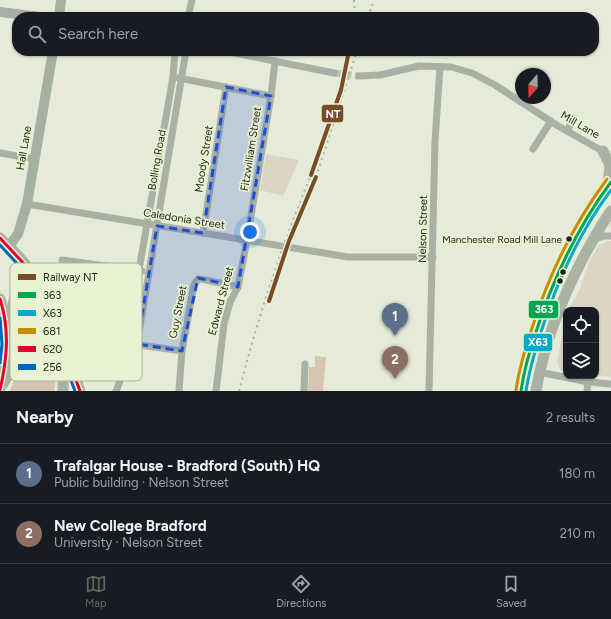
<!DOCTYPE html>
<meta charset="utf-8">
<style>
:root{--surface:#171b24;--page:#20242c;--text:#f1f3f6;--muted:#9ea1a6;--line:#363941;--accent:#64685a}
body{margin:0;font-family:Figtree,sans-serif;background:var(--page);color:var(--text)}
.controls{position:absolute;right:12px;bottom:12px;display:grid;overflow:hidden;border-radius:8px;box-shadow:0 1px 3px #0004}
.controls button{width:36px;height:36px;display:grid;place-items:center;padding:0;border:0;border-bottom:1px solid var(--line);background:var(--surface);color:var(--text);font:20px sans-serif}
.compass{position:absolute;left:515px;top:68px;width:36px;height:36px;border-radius:50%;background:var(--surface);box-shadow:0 1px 3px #0004;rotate:200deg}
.you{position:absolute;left:250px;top:232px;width:14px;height:14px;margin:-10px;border:3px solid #fff;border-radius:50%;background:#1a73e8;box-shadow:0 0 0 6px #1a73e833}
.badge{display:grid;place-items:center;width:26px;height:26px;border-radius:50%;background:var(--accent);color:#fff;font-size:13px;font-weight:700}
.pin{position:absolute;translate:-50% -33px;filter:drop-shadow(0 1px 2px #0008)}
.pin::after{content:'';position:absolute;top:21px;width:14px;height:12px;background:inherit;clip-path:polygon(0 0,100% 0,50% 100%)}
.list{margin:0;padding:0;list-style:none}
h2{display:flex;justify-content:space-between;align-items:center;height:52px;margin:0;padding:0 16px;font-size:17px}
h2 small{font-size:13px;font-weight:400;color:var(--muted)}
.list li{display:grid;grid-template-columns:26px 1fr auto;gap:12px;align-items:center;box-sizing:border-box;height:60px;padding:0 16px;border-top:1px solid var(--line)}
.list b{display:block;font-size:15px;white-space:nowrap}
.list p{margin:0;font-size:13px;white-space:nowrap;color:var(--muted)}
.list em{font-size:13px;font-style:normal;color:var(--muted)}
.icon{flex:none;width:22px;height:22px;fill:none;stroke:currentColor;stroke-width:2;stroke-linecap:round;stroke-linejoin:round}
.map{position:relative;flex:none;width:611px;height:391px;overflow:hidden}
.search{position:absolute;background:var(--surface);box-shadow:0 1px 3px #0004;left:12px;right:12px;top:12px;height:44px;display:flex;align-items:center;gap:10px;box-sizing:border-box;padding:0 14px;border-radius:16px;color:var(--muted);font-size:15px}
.sheet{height:172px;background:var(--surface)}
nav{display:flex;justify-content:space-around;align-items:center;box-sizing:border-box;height:56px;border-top:1px solid var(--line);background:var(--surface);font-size:11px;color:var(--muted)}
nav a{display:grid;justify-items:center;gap:2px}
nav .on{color:var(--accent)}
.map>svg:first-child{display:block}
</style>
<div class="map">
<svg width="611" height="391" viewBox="0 0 611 391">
<rect width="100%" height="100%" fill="#e6ebd9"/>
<g fill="#ddd5c3">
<polygon points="266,154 299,160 283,196 260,190"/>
<polygon points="608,241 611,241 611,377 596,375 596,310 568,310 579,291 589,262 599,245"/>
<polygon points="566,318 566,371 560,370 557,362"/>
</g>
<g fill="#d5c7af">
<path d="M30,294L39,299L54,331L56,377L54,391H10C14,380 21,364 22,352C23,334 18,317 21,299Z"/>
<polygon points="315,356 326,357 323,391 308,391 309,367 315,367"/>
</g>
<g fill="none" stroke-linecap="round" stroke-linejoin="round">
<polyline stroke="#bec3b2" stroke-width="7" stroke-dasharray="7 3.5" stroke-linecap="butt" points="334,73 359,76"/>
<g stroke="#a9b1a5" stroke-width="7">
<polyline points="188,17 192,0"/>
<polyline points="224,51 334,73"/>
<polyline points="359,76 380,75 419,66 451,67 472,73 495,85 558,126 606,153"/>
<polyline points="179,78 271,96"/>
<polyline points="567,131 574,118"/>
<polyline points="533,149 551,121"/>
<polyline points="0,153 34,159"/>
<polyline points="27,204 348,257 433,257"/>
<polyline points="203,233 226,87"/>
<polyline points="592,240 604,236 611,236"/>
<polyline points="142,271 62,260 68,293 76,297 86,333 91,338 182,351"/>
<polyline points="76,297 137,307"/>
<polyline points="127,362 126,343 173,77 175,51"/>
<polyline points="539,372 588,382 611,384"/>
<polyline points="116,391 127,364 137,344 186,51"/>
<polyline points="179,391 182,351 194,285 198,279 201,279 238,287"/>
<polyline points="216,391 224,324 230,302 238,287 247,240 271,96 275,61"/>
<polyline points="304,391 305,364"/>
<polyline points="429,391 435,141 440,67"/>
<polyline points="587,391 588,382"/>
</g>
<g stroke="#a6b0a2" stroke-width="10">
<polyline points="0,12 40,17"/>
<polyline points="59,17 61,0"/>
<polyline points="9,246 18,234 27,204 53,51"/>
</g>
<g stroke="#aab3a3" stroke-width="11">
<polyline points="603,151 610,165 608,186"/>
<path d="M0,238C26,261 47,291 58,324C61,331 61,340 64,348C69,362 75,376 80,391"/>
<path d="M0,299C9,323 9,352 3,377"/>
<path d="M0,388C10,373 17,362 18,343C18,331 9,303 16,295C21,287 34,289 42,288"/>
<polyline points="63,391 64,354"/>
<path d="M521,391C523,373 529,355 534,338C551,282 575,228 611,182"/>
<path d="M536,391C544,344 561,300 583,258C592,242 600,226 611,211"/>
</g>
<g stroke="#aab0a4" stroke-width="2" stroke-dasharray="2 4" stroke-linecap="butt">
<polyline points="354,0 355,17"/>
<polyline points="368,17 374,0"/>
<polyline points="316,177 357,51"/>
<path d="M239,391C258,317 282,245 311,175"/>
</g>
<defs>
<path id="bus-1" d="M521,391C524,370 530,349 537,329C554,276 578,227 611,182"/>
<path id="bus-2" d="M526,391C529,371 535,351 541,332C557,281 579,233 611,190"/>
<path id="bus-3" d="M516,390C519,369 525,349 532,328C549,274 573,225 607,179"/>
<g id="bus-4">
<polyline points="0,238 27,267 48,300 59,327 63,345 80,391"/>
<path d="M0,299C10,330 7,359 0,390"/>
</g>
<g id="bus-5">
<polyline points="0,245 23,270 43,302 54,328 58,347 75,391"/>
<polyline points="0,318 2,344 0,363"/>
</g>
</defs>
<use href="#bus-1" stroke="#e9f2d2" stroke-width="6"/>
<use href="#bus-2" stroke="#e9f2d2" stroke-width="6"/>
<use href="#bus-3" stroke="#e9f2d2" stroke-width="6"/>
<use href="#bus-4" stroke="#e9f2d2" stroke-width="6"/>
<use href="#bus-5" stroke="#e9f2d2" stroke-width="6"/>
<use href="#bus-1" stroke="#00a651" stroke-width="3"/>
<use href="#bus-2" stroke="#00a9ce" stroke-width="3"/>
<use href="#bus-3" stroke="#cc8b04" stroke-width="3"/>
<use href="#bus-4" stroke="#e4002b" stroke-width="3"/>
<use href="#bus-5" stroke="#0065bd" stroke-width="3"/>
<defs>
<g id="rail-1">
<polyline points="311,175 341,90 349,51"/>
<polyline points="269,301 289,241 316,177"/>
</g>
</defs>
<use href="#rail-1" stroke="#e9f2d2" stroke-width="7"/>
<use href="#rail-1" stroke="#7a4b2a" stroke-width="4"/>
</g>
<path fill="#1d4ed8" fill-opacity="0.2" stroke="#1d4ed8" stroke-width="3" stroke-dasharray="8 5" stroke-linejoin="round" d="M226,87L271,96L238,287L198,278L182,351L137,344L157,226L203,233Z"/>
<g fill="#1e2115" stroke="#e9f2d2" stroke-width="1.5">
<circle cx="569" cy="239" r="3.5"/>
<circle cx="563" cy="272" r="3.5"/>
<circle cx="560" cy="281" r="3.5"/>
</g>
<g text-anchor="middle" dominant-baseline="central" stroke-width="3.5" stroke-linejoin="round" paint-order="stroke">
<g font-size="10" fill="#1e2115" stroke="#e9f2d2" text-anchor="end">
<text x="562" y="239">Manchester Road Mill Lane</text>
</g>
<g font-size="11" fill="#1e2115" stroke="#e9f2d2">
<text transform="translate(580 125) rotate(30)">Mill Lane</text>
<text transform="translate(24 148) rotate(-80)">Hall Lane</text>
<text transform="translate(251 149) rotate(-81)">Fitzwilliam Street</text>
<text transform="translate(204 159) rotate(-81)">Moody Street</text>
<text transform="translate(157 160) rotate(-80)">Bolling Road</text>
<text transform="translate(184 219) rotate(9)">Caledonia Street</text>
<text transform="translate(423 229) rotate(-89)">Nelson Street</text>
<text transform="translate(221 301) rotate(-75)">Edward Street</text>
<text transform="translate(178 312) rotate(-79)">Guy Street</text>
</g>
</g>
<rect x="10" y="263" width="132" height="118" rx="6" fill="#e9f2d2" stroke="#acb399" stroke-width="1"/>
<rect x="18" y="274" width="18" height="6" fill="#7a4b2a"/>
<rect x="18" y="292" width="18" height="6" fill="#00a651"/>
<rect x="18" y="310" width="18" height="6" fill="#00a9ce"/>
<rect x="18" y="328" width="18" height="6" fill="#cc8b04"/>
<rect x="18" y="346" width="18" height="6" fill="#e4002b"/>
<rect x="18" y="364" width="18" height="6" fill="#0065bd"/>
<g font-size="11" fill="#1e2115">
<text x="43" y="281">Railway NT</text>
<text x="43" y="299">363</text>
<text x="43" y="317">X63</text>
<text x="43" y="335">681</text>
<text x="43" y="353">620</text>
<text x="43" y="371">256</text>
</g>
<g stroke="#e9f2d2" stroke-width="1.5">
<rect x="321" y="104" width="23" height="19" rx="4" fill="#7a4b2a"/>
<rect x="528" y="300" width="31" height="19" rx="4" fill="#00a651"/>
<rect x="523" y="333" width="30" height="19" rx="4" fill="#00a9ce"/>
</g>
<g font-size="11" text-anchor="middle" font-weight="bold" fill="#fff">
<text x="333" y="118">NT</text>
<text x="544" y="313">363</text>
<text x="538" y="346">X63</text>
</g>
</svg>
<div class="controls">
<button><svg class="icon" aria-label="locate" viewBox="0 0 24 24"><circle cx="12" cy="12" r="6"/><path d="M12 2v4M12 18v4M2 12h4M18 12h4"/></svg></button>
<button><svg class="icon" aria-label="layers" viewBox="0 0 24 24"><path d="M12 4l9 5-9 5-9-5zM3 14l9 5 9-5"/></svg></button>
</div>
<svg class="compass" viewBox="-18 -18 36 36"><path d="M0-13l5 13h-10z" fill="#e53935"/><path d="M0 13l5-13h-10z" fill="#9ea1a6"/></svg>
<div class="you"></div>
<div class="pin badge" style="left:395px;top:336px;background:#5c6f8a">1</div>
<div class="pin badge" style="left:395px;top:379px;background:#8d6e63">2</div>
<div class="search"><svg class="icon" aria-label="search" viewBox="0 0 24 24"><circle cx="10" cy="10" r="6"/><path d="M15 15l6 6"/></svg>Search here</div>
</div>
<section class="sheet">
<h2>Nearby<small>2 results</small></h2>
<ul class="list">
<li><span class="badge" style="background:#5c6f8a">1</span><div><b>Trafalgar House - Bradford (South) HQ</b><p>Public building · Nelson Street</p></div><em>180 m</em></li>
<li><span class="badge" style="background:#8d6e63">2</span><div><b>New College Bradford</b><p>University · Nelson Street</p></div><em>210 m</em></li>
</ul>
</section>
<nav>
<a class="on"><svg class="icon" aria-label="map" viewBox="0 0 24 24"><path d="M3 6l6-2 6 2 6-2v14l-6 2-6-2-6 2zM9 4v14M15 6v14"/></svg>Map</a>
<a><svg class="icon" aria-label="directions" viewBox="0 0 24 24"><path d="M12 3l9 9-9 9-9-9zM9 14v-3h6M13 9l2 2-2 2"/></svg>Directions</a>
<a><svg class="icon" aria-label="saved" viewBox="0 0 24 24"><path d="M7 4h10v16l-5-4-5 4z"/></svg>Saved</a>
</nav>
